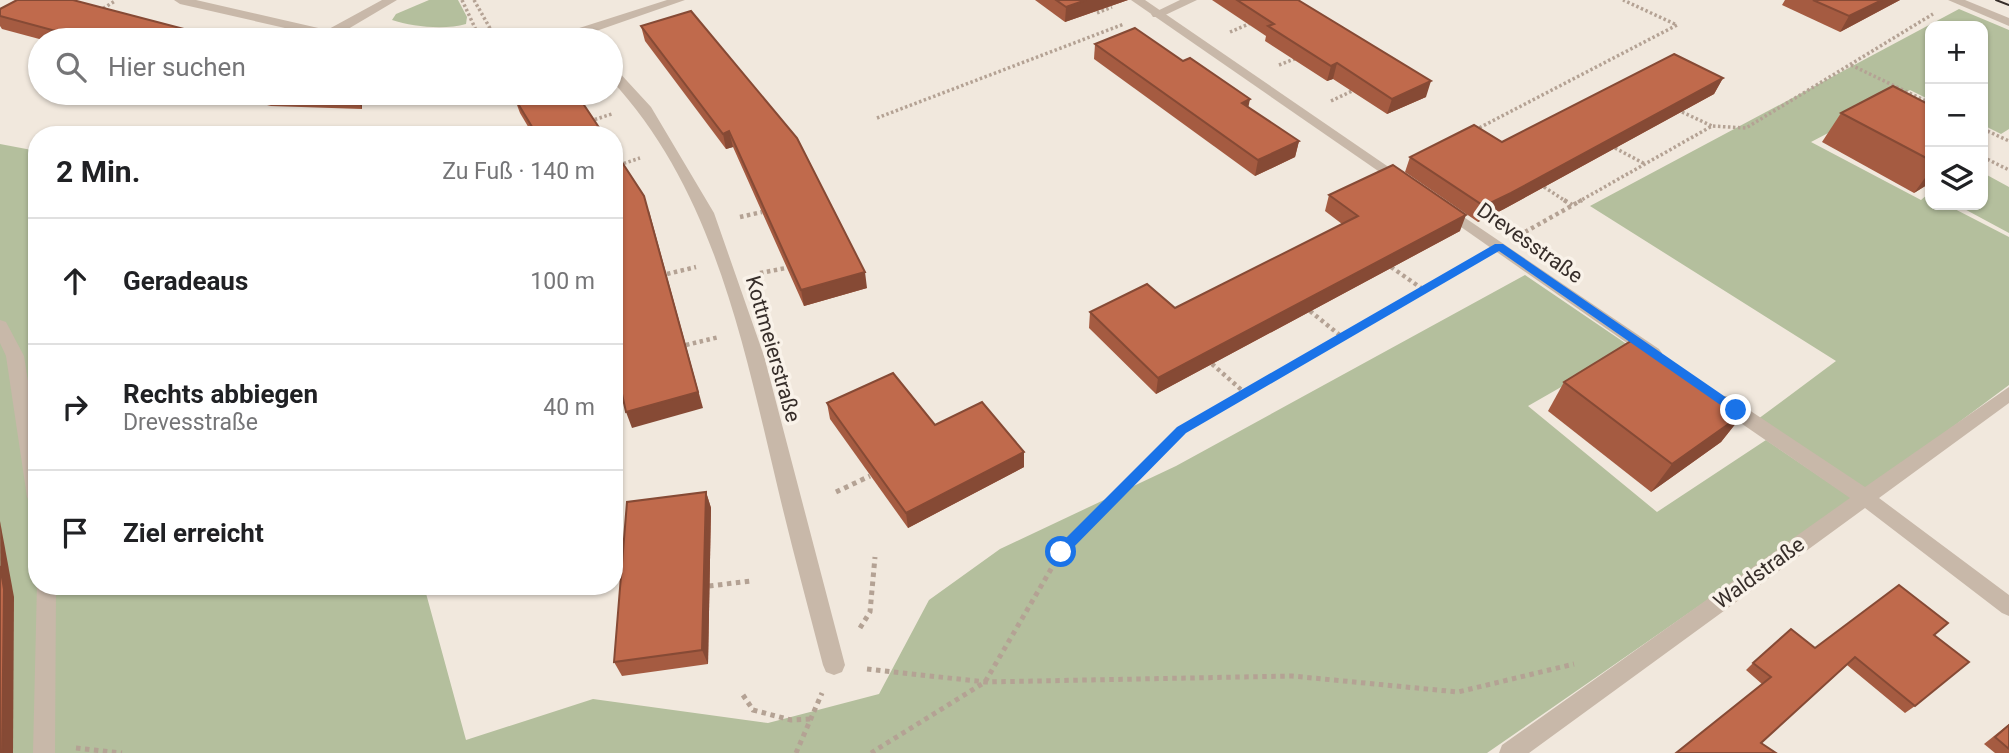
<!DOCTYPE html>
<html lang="de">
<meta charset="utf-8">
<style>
:root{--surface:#fff;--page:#f6f6f6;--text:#202124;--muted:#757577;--line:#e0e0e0}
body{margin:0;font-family:Roboto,sans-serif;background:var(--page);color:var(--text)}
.controls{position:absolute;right:21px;top:21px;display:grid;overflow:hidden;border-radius:14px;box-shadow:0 2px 5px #0004}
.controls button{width:63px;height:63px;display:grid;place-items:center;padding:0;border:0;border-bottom:2px solid var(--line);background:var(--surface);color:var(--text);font:35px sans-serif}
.stop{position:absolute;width:21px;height:21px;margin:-16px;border:5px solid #1a73e8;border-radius:50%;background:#fff}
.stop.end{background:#1a73e8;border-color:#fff;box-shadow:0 2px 7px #0008}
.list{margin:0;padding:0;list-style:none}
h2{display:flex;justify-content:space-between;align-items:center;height:91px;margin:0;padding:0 28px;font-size:30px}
h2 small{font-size:23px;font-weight:400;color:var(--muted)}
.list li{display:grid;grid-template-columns:46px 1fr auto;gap:21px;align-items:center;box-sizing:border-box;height:126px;padding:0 28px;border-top:2px solid var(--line)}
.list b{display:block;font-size:26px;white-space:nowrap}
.list p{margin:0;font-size:23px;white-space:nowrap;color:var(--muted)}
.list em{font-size:23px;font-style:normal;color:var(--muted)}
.icon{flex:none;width:38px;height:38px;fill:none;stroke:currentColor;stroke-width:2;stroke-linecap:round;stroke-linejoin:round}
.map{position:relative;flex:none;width:2009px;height:753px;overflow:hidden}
.search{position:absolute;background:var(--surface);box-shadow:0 2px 5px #0004;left:28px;top:28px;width:595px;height:77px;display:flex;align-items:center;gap:18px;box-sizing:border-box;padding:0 24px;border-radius:38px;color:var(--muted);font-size:26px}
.panel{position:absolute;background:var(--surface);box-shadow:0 2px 5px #0004;left:28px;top:126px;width:595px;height:469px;border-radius:28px}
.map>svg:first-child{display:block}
</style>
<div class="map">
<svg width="2009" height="753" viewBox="0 0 2009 753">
<rect width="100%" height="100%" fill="#f1e8dd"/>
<g fill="#b4bf9d">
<path d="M429,0H458L467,17L466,24C445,30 413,27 392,20L396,14Z"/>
<polygon points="1959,9 2009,30 2009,129 2001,134 1983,125 1983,26 1930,26 1930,100 1910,90 1811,142 1921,200 1928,194 1930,205 1947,205 2009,237 2009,385 1865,492 1758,419 1836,361 1590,206"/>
<polygon points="0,144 37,151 37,586 424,586 466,740 593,699 768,723 879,694 929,600 1000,549 1176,466 1525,275 1631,347 1528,406 1657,512 1766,440 1853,499 1487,753 0,753"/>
<polygon points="1987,175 2009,187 2009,233 1957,205 1983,205 1983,178"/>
</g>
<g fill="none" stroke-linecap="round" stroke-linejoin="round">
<g stroke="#b4a294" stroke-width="3.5" stroke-dasharray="2.5 2.5" stroke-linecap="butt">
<polyline points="462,0 476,30"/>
<polyline points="474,0 491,30"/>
<polyline points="99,11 115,1"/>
<polyline points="1097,13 1112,7"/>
<polyline points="1230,32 1249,24"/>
<polyline points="1279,65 1297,58"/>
<polyline points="1851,65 1930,103"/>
<polyline points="1331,101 1352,91"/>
<polyline points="1682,112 1712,126"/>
<polyline points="877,118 1124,24"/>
<polyline points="590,121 612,114"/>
<polyline points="1983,129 2009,141"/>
<polyline points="1475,130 1677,25 1623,0"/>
<polyline points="1615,148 1645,164"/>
<polyline points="1983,157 2009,170"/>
<polyline points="619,165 640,158"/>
<polyline points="1544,187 1567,202"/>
<polyline points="1578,202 1712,126 1746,128 1933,14"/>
</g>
<g stroke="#b4a294" stroke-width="4.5" stroke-dasharray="3.5 3.5" stroke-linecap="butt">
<polyline points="1564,200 1572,205"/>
<polyline points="740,217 762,212"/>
<polyline points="1525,232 1582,200"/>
<polyline points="1391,267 1424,290"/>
<polyline points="760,273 786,268"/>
<polyline points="667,274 696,267"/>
<polyline points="1310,311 1342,337"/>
<polyline points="686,345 719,337"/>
<polyline points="1212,364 1245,393"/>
<polyline points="1163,449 1182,430 1472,262"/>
</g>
<g stroke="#b4a294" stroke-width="5" stroke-dasharray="4.5 4.5" stroke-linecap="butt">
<polyline points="836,492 870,476"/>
<polyline points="709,586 751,581"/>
<polyline points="860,628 870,612 875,557"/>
<polyline points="867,669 985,682 1292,676 1458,692 1574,664"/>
<polyline points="743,695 753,710 791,720 811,719"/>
<polyline points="76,748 122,753"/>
<polyline points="796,753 822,693"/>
<polyline points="871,753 985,682 1061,552 1165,447"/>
</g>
<g fill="#c8b8a9" fill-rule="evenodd">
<polygon points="1180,0 1197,0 1161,17 1153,17 1151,14"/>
<polygon points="0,320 6,322 24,356 37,437 37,505 30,503 27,497 6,356 0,343"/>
<polygon points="37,584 37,586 56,586 55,753 33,753"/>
</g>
<g fill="#c8b8a9" fill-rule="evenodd">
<polygon points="174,0 196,0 327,30 382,0 397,0 343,32 387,36 393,40 329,38 180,4"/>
<polygon points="667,0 685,0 579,37 558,40 527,40 533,36 573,30"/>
<polygon points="1131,0 1145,0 1409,181 1402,186 1397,184"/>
<polygon points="1948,0 1965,0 2009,18 2009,26"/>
<path d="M611,68L616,69L651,107L714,213L764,356L845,665L842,672L834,675L826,672L823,665C808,607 792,548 778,489C744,347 714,190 611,80Z"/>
<polygon points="1446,205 1659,349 1662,353 1659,357 1647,357 1441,213 1438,210"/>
<polygon points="2009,387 2009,403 1879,498 2009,595 2009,616 2002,613 1865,508 1529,753 1499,753 1502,745 1850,498 1716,406 1713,401 1716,396 1728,396 1865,487"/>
</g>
<polyline stroke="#362d29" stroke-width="2" points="1996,0 2009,5"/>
</g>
<g fill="#a55b41">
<polygon points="1035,0 1128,0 1065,22"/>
<polygon points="1212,0 1298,0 1426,97 1387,114 1333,79 1327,81 1265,41 1266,36"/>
<polygon points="1785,0 1900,0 1840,32 1782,5"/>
<polygon points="0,9 226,40 43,40 2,29 0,26"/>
<polygon points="641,26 867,288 804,306 733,147 726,149 645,41"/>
<polygon points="1095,44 1248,107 1299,141 1295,157 1255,176 1094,59"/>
<polygon points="1723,78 1714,94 1504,209 1478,222 1405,172 1410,157 1502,142"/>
<polygon points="218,93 362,93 362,109 271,106"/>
<polygon points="514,97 604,135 533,135 520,113"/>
<polygon points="1930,105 1930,183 1914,193 1822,142 1841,113"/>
<polygon points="1329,195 1460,231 1156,394 1089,328 1090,312 1175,308 1342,224 1325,211"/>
<polygon points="1564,382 1744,413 1721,442 1651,492 1548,411"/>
<polygon points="827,403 935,425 1024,452 1024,467 908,528 830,419"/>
<polygon points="706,492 711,508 708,664 622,676 614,662"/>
<polygon points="1934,635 1915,706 1905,713 1847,665 1761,743 1676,753 1762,684 1746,670 1753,663 1815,648"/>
<polygon points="2009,724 2009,753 1995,753 1984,744"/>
</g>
<g fill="#864a35">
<polygon points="1086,0 1128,0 1065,22 1066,7"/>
<polygon points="1882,0 1900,0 1840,32 1849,16"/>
<polygon points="1337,63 1333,79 1327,81 1331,66"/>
<polygon points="1723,78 1714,94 1504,209 1478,222 1484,206"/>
<polygon points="1431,81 1426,97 1387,114 1392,99"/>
<polygon points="354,93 362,93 362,109"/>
<polygon points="1250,99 1247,114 1242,103"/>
<polygon points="729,131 733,147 726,149 723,134"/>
<polygon points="1299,141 1295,157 1255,176 1258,160"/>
<polygon points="1930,171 1930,183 1914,193"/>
<polygon points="649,211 703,408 632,428 626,412"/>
<polygon points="1466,215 1460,231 1156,394 1158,378"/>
<polygon points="865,272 867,288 804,306 801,290"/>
<polygon points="1744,413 1721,442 1651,492 1672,464"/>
<polygon points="1024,452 1024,467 908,528 906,513"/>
<polygon points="706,492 711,508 708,664 702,650"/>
<polygon points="0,521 14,597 13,753 2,753"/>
</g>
<g fill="#c06a4c" stroke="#864a35" stroke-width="2">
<polygon points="17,0 73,0 226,40 89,40 0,16 0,9"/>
<polygon points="1056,0 1086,0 1066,7"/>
<polygon points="1237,0 1298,0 1431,81 1392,99 1337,63 1331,66 1268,26 1274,24"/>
<polygon points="1813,0 1882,0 1849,16"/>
<polygon points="691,11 797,138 865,272 801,290 729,131 723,134 641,26"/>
<polygon points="1135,28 1183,61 1190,58 1250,99 1242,103 1299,141 1258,160 1095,44"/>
<polygon points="1674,54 1723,78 1511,193 1484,206 1410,157 1474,125 1502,142"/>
<polygon points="1893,86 1930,105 1930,160 1841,113"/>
<polygon points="528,93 576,93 604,135 537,135 514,97"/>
<polygon points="614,150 644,196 698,392 626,412 614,358"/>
<polygon points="1393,165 1466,215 1158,378 1090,312 1147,284 1175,308 1358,216 1329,195"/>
<polygon points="1636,338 1744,413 1672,464 1564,382"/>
<polygon points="893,373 935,425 982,402 1024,452 906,513 827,403"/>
<polygon points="706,492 702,650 614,662 627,502"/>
<polygon points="0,566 4,589 2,753 0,753"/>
<polygon points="1899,585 1948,623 1934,635 1969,662 1915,706 1855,657 1761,743 1776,753 1676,753 1771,677 1753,663 1791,629 1815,648"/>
<polygon points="2009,725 2009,749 1995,737"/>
</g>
<polygon fill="#1a73e8" points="1495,244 1503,244 1740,407 1740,413 1732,413 1499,251 1186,433 1065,556 1056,556 1056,548 1177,427"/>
<g text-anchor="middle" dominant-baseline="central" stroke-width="7" stroke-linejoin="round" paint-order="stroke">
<g font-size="21" fill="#362d29" stroke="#f9f2e9">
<text transform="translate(1530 243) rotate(35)">Drevesstraße</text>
<text transform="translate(773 349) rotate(74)">Kottmeierstraße</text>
<text transform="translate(1759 573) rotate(-36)">Waldstraße</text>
</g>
</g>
</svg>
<div class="controls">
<button>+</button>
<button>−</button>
<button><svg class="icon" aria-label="layers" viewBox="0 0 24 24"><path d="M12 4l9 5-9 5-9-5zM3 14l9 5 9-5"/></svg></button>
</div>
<div class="stop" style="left:1061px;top:552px"></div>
<div class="stop end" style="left:1736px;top:410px"></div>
<div class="search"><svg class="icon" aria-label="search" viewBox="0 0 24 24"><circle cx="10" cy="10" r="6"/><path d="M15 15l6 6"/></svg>Hier suchen</div>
<section class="panel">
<h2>2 Min.<small>Zu Fuß · 140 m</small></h2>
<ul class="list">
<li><svg class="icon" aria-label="ahead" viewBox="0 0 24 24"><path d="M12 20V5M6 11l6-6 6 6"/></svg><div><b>Geradeaus</b></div><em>100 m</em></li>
<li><svg class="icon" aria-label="right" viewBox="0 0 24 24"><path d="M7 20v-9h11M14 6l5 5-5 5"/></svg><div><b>Rechts abbiegen</b><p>Drevesstraße</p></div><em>40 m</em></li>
<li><svg class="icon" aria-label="arrive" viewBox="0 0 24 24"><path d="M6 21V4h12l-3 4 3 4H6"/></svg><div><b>Ziel erreicht</b></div></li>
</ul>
</section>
</div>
